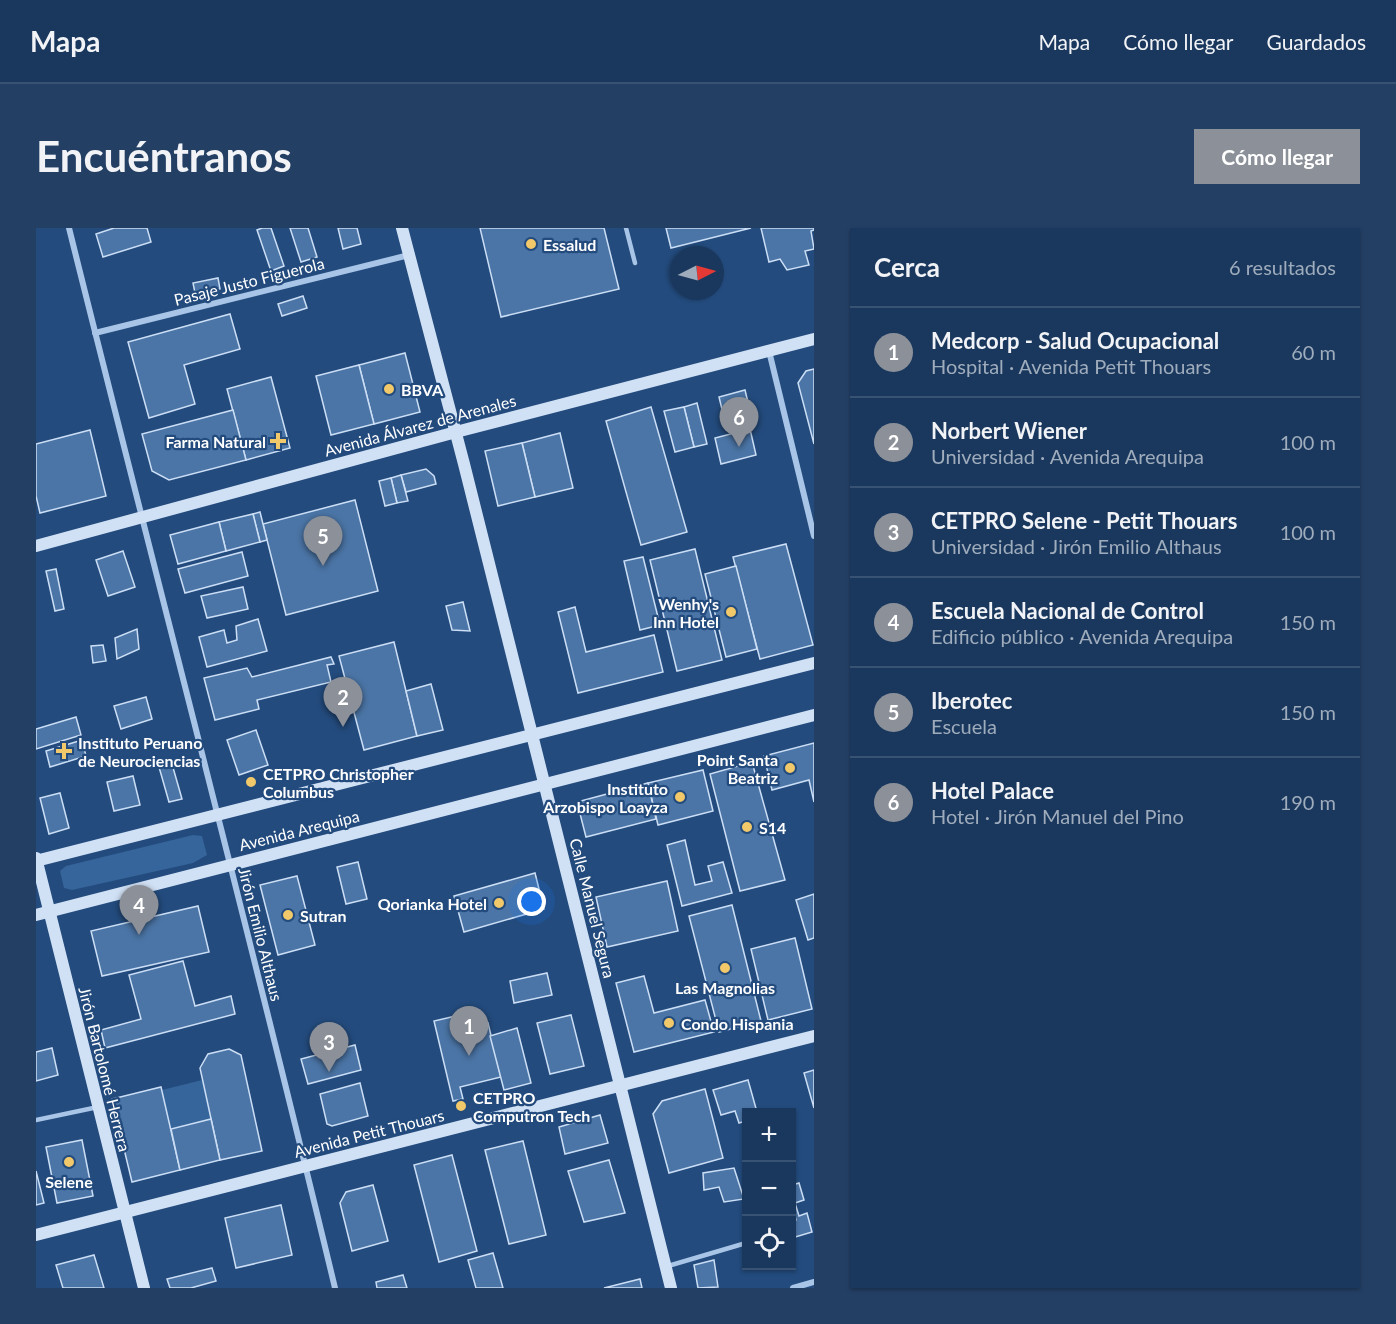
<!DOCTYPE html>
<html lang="es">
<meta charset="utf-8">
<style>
:root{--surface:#1a385e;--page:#233f64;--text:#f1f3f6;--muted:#9facbc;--line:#385273;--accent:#8c9099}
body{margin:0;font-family:Lato,sans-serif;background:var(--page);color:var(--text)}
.controls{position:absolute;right:18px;bottom:18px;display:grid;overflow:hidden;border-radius:0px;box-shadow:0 2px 4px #0004}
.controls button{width:54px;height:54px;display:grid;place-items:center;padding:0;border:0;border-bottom:2px solid var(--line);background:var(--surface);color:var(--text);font:30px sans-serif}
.compass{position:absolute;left:634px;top:18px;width:54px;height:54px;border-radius:50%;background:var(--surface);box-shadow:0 2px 4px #0004;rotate:84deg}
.you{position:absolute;left:496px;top:674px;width:21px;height:21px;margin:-15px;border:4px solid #fff;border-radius:50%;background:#1a73e8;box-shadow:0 0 0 9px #1a73e833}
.badge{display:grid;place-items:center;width:39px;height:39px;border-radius:50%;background:var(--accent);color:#fff;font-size:20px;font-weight:700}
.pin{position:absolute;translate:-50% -50px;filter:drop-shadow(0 2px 3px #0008)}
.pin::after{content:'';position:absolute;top:32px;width:21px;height:18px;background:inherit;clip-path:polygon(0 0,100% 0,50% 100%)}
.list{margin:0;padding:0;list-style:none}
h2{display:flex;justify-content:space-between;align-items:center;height:78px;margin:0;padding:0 24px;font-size:26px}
h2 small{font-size:20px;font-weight:400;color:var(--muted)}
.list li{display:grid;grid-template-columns:39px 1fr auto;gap:18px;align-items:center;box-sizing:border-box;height:90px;padding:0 24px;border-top:2px solid var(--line)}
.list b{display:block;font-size:22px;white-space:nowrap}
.list p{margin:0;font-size:20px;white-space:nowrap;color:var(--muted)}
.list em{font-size:20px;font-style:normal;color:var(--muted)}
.icon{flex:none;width:33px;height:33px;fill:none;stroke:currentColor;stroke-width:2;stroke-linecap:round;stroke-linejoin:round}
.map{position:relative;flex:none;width:778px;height:1060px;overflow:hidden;border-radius:0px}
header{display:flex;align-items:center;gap:36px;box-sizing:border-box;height:84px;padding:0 30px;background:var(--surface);border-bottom:2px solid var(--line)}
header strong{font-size:28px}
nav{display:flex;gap:33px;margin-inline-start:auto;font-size:21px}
.intro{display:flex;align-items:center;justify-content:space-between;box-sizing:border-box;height:144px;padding:0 36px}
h1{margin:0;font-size:42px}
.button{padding:15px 27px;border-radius:0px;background:var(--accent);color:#fff;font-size:21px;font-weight:700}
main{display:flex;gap:36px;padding:0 36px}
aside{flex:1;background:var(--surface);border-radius:0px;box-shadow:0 2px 4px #0004}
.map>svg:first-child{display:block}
</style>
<header>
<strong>Mapa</strong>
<nav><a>Mapa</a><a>Cómo llegar</a><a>Guardados</a></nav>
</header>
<div class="intro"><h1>Encuéntranos</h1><a class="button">Cómo llegar</a></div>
<main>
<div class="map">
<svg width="778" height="1060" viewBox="0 0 778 1060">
<rect width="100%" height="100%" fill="#234b7d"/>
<g fill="#36659b">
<polygon points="157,607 166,608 171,627 157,635 36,662 28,660 24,643 30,638"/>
<polygon points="166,852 175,891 135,901 126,862"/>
</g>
<g fill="#4b75a6" stroke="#cbdef5" stroke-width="1.5">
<polygon points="78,0 111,0 115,14 67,29 60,6"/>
<polygon points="226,0 235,0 248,38 235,43 221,2"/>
<polygon points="254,0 272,0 281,29 265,34"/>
<polygon points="302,0 321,0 325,16 307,21"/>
<polygon points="444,0 568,0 583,61 465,89"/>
<polygon points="630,0 715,0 635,20"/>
<polygon points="725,0 778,0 778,2 775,3 778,21 769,23 773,37 751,42 744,31 733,34"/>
<polygon points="182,50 184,61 159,65 157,55"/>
<polygon points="267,68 271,80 246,88 242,76"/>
<polygon points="194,86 204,121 148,137 159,176 113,190 92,114"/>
<polygon points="369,125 384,184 338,196 323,137"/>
<polygon points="323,137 338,196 295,207 280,148"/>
<polygon points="778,141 778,216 762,155 770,143"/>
<polygon points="235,149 254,220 210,232 191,161"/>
<polygon points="709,162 717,195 691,202 683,169"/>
<polygon points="661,175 671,216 658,219 648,179"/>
<polygon points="615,179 651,304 605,317 570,193"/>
<polygon points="648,179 658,219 639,224 628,183"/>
<polygon points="197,182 210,232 133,252 116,243 106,206"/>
<polygon points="714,201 720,227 685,236 679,210"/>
<polygon points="54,202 70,268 4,285 0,268 0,216"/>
<polygon points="524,205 537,260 499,269 486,215"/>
<polygon points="486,215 499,269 462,278 449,223"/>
<polygon points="390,241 398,248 400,256 370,264 365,247"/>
<polygon points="365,247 372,273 361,275 355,250"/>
<polygon points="355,250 361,275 349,278 343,253"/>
<polygon points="319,272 342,363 250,387 227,296"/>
<polygon points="224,284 231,312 224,314 217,286"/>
<polygon points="217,286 224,314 190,323 183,294"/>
<polygon points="183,294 190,323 142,336 134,307"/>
<polygon points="750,316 777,417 724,431 697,329"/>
<polygon points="659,321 686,432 641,443 614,332"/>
<polygon points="87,323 99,359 72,368 60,332"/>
<polygon points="206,324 212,348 149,365 142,341"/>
<polygon points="607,329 624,397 604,402 588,333"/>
<polygon points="700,338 721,421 690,429 669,346"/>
<polygon points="20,341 28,381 19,383 10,343"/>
<polygon points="207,359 212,381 171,390 165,368"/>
<polygon points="427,374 434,403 416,402 410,378"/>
<polygon points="539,379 550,424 618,407 627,444 542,465 522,384"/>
<polygon points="222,391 231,423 171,439 163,409 188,402 191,415 201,412 200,398"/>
<polygon points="101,401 103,421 81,431 79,410"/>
<polygon points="358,414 381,508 328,522 303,428"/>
<polygon points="67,417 70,433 57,435 55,418"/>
<polygon points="295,429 298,436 291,437 295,454 221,472 223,481 179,492 168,450 211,440 216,449"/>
<polygon points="395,456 407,502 381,508 370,463"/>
<polygon points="110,469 116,491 85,501 78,478"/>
<polygon points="40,489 45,507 0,521 0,501"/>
<polygon points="220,502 232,537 203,547 191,512"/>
<polygon points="46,512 50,528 14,539 10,523"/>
<polygon points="778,515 778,574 773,552 736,562 728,528"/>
<polygon points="716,534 749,652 704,663 674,546"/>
<polygon points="136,536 146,571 133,574 123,539"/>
<polygon points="667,542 677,583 622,597 612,555"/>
<polygon points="97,548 104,577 78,583 71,554"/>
<polygon points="612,555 620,591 550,609 541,574"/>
<polygon points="24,565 33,600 13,606 4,570"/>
<polygon points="649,612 659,657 676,653 672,638 687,634 696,665 646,678 631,617"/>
<polygon points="322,634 331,671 310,676 301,639"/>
<polygon points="499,645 508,681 428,704 418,668"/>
<polygon points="261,648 279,717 242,727 224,657"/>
<polygon points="631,653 642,703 571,719 560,669"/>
<polygon points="778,666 778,710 772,712 760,672"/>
<polygon points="696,677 725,793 683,804 653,688"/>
<polygon points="162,678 173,724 66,748 55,703"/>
<polygon points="759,710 776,781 732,792 715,721"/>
<polygon points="147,733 159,778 195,768 199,786 69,820 65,802 105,791 93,747"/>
<polygon points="511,745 516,767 478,775 474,753"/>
<polygon points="608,748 618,785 669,772 678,804 598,824 580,755"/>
<polygon points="424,787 427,801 452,795 465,849 424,859 427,871 417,873 398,793"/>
<polygon points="535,787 548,838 514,846 501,795"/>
<polygon points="481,800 495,855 468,862 454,808"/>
<polygon points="319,817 325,842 272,856 265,831"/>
<polygon points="16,820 22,847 0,853 0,824"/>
<polygon points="193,821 205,827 226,923 184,932 164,840 172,826"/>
<polygon points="778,842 778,880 768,845"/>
<polygon points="712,852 721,884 710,884 710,893 703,895 699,883 685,887 677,862"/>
<polygon points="324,855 332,888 296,898 291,896 284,866"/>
<polygon points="125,859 144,942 96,954 76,871"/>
<polygon points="669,861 687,930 633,945 617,886 626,873"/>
<polygon points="564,887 572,915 529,926 523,899"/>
<polygon points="175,891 184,932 144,942 135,901"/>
<polygon points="46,912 57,968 21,975 10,919"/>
<polygon points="487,913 510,1007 473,1016 449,922"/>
<polygon points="416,927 441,1023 403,1034 378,937"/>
<polygon points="573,932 589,985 548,994 532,943"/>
<polygon points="698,940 708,971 688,974 683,959 668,962 667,945"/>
<polygon points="0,943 8,975 0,977"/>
<polygon points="763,955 768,972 759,975 763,988 771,985 776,1004 756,1010 756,993 760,992 756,976 756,957"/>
<polygon points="337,957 352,1013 316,1023 304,975 310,964"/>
<polygon points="245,977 256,1027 200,1040 189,990"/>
<polygon points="457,1025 467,1060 440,1060 432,1032"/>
<polygon points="58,1027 68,1060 27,1060 20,1037"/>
<polygon points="678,1032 682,1059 662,1060 658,1037"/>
<polygon points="176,1040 180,1053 155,1060 134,1060 131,1051"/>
<polygon points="367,1047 371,1060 341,1060 340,1054"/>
<polygon points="604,1051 606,1060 568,1060"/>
</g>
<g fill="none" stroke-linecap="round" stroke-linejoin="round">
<g stroke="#a8c4e6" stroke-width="4.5">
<polyline points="590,0 599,35"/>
<polyline points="0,892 62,879"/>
<polyline points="632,1038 710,1015"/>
</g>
<g stroke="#a8c4e6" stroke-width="6">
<path d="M33,0C121,353 214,706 299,1060"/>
<polyline points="59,105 373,27"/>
<polyline points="733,123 778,308"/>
<polyline points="757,1060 778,1054"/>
</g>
<g stroke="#d1e1f5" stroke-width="12">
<polyline points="366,0 428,236 635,1060"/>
<polyline points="0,318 420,204 778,111"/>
<polyline points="0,630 108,1060"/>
<polyline points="0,633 778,435"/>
<polyline points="0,687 778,487"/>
<polyline points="0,1007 778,808"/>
</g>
</g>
<g fill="#f1c96b" stroke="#234b7d" stroke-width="2">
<circle cx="495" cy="16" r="6"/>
<circle cx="353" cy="161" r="6"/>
<path d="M239 204h6v6h6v6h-6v6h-6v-6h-6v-6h6z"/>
<circle cx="695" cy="384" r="6"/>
<path d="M25 514h6v6h6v6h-6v6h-6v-6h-6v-6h6z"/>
<circle cx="754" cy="540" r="6"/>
<circle cx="215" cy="554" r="6"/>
<circle cx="644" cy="569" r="6"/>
<circle cx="711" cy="599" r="6"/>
<circle cx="463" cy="675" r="6"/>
<circle cx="252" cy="687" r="6"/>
<circle cx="689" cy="740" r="6"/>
<circle cx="633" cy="795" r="6"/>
<circle cx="425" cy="878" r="6"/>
<circle cx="33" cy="934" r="6"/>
</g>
<g text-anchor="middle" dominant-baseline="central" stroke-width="4.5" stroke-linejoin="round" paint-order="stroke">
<g font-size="16" font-weight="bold" fill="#fff" stroke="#234b7d" text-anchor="start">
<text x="507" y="16">Essalud</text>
<text x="365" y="161">BBVA</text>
<text x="230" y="213" text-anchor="end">Farma Natural</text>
<text x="683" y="375" text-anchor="end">Wenhy's<tspan x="683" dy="18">Inn Hotel</tspan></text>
<text x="42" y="514">Instituto Peruano<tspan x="42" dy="18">de Neurociencias</tspan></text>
<text x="742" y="531" text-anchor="end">Point Santa<tspan x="742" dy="18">Beatriz</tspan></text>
<text x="227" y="545">CETPRO Christopher<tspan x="227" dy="18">Columbus</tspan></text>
<text x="632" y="560" text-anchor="end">Instituto<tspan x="632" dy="18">Arzobispo Loayza</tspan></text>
<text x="723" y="599">S14</text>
<text x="451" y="675" text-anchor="end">Qorianka Hotel</text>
<text x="264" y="687">Sutran</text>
<text x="689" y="759" text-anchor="middle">Las Magnolias</text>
<text x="645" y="795">Condo Hispania</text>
<text x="437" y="869">CETPRO<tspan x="437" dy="18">Computron Tech</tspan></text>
<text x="33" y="953" text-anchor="middle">Selene</text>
</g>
<g font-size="16" fill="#fff" stroke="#234b7d">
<text transform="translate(213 53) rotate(-14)">Pasaje Justo Figuerola</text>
<text transform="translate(384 197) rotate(-15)">Avenida Álvarez de Arenales</text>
<text transform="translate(263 602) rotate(-14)">Avenida Arequipa</text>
<text transform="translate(557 680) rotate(76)">Calle Manuel Segura</text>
<text transform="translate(225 706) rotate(76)">Jirón Emilio Althaus</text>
<text transform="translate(69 841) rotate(76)">Jirón Bartolomé Herrera</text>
<text transform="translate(333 905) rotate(-14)">Avenida Petit Thouars</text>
</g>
</g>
</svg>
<div class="controls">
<button>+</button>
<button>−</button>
<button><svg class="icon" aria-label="locate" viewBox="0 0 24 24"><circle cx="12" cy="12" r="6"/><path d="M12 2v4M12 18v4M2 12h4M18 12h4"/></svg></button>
</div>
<svg class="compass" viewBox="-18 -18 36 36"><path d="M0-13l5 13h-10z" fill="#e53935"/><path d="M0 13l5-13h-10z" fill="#9facbc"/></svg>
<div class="you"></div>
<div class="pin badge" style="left:433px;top:828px">1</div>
<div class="pin badge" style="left:307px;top:499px">2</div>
<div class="pin badge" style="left:293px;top:844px">3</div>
<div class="pin badge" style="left:103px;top:707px">4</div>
<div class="pin badge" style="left:287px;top:338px">5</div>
<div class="pin badge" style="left:703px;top:219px">6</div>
</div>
<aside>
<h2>Cerca<small>6 resultados</small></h2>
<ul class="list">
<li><span class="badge">1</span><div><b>Medcorp - Salud Ocupacional</b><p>Hospital · Avenida Petit Thouars</p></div><em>60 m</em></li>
<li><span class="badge">2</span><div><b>Norbert Wiener</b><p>Universidad · Avenida Arequipa</p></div><em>100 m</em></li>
<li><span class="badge">3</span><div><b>CETPRO Selene - Petit Thouars</b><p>Universidad · Jirón Emilio Althaus</p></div><em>100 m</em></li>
<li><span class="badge">4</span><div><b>Escuela Nacional de Control</b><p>Edificio público · Avenida Arequipa</p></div><em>150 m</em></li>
<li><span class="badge">5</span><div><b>Iberotec</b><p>Escuela</p></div><em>150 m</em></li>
<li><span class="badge">6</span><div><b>Hotel Palace</b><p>Hotel · Jirón Manuel del Pino</p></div><em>190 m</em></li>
</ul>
</aside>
</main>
